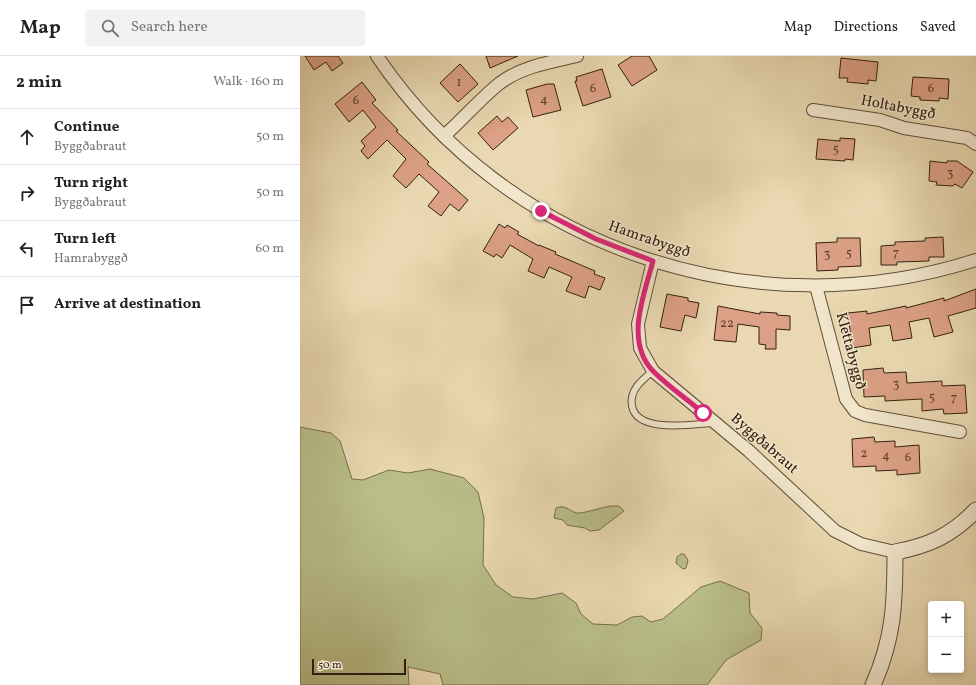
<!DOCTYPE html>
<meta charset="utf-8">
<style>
:root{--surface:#fff;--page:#f2f2f2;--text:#222;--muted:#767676;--line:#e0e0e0}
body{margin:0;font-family:Vollkorn,serif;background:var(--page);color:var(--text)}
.controls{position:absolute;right:12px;bottom:12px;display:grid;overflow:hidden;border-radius:4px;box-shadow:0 2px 6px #0003}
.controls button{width:36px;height:36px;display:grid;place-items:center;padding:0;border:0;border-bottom:1px solid var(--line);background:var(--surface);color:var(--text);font:20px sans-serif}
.scale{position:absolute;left:12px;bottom:10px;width:94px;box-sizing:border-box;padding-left:4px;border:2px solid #342010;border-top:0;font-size:11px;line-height:14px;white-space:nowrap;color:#342010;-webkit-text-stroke:3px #f1e6cc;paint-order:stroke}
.stop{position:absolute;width:12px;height:12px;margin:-9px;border:3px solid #db2777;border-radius:50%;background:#fff}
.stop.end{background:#db2777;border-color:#fff;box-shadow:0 1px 4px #0008}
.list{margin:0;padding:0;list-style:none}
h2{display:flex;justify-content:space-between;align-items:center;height:52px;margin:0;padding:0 16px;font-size:17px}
h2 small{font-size:13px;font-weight:400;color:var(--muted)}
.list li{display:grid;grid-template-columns:26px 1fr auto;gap:12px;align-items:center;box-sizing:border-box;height:56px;padding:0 16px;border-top:1px solid var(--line)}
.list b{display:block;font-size:15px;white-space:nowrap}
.list p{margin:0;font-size:13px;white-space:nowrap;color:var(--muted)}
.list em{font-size:13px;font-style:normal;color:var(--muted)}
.icon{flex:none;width:22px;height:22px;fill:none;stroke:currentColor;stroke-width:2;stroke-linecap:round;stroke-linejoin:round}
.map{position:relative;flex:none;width:676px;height:629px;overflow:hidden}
header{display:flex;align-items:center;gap:24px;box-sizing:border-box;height:56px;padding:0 20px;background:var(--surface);border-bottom:1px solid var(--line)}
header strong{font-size:19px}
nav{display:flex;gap:22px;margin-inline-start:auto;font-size:14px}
.search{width:280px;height:36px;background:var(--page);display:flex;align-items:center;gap:10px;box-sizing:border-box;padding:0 14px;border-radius:4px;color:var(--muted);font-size:15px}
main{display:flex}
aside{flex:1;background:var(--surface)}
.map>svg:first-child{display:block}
</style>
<header>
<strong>Map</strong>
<div class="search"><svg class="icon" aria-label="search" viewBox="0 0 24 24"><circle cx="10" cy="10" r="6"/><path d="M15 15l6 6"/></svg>Search here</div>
<nav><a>Map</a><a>Directions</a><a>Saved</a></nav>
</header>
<main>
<aside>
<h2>2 min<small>Walk · 160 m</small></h2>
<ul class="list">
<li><svg class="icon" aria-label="ahead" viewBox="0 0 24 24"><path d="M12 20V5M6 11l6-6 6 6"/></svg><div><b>Continue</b><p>Byggðabraut</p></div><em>50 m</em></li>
<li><svg class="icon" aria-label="right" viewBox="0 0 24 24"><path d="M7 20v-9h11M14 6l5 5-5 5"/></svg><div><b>Turn right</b><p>Byggðabraut</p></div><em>50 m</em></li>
<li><svg class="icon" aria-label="left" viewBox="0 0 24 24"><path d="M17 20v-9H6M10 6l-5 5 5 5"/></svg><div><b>Turn left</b><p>Hamrabyggð</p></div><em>60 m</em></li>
<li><svg class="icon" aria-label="arrive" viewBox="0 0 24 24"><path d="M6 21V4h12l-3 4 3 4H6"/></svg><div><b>Arrive at destination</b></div></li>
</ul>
</aside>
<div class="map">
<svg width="676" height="629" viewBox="0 0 676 629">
<rect width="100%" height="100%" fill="#e9d8b1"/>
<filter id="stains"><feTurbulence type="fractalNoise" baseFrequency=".005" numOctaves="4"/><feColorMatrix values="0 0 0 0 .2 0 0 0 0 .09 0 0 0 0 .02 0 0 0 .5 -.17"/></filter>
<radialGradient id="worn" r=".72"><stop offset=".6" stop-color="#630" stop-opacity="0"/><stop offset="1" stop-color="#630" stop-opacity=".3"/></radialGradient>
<g fill="#b9be89" stroke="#766f4c">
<polygon points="0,371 31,377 40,385 52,423 63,424 89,414 108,417 130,413 164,422 178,436 184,462 183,509 196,529 213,541 233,543 262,537 276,547 281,558 293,568 317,569 332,561 342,560 351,566 363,563 401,531 420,525 449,537 450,557 462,572 461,584 426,604 407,629 143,629 140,618 108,611 109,629 0,629"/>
<path d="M311,450H319L324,455L299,474L290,475L285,472L267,469L263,464L254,462L256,452C265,448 269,455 277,457C282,458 303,451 311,450Z"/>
<polygon points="381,498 384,498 388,504 386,512 383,513 376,507 377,501"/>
</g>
<g fill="#dba085" stroke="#342010">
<polygon points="5,0 38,0 43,7 32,15 26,6 14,14"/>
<polygon points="186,0 218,0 190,12"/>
<polygon points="332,0 349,0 357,14 332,30 318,9"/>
<polygon points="541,2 578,6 576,25 568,24 568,28 547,26 548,22 539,22"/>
<polygon points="160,8 178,28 158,46 140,27"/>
<polygon points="302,13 311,41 283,50 275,25 277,25 276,21"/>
<polygon points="613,21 649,23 648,43 639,42 639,45 620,44 620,41 611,40"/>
<polygon points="62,26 76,44 72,47 98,74 96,75 129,106 127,108 168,144 159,155 150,148 141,160 128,150 139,136 119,118 106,132 93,120 106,103 87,84 68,103 61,95 65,90 61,85 76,71 63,54 49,66 35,48"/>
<polygon points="247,28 254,28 261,54 233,61 226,34"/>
<polygon points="197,60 202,66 208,61 218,72 193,94 178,77"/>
<polygon points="540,82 555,83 553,104 545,103 545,105 516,103 518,83 540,85"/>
<polygon points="630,105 647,107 647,105 657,105 673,116 662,132 655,128 653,130 636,129 637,126 629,125"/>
<polygon points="199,168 205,172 207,169 219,176 217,178 239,190 239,189 256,196 255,198 295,215 294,218 305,222 300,234 289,230 285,242 266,235 272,221 249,211 244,222 228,215 233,203 210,189 202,202 196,198 194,201 183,195"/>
<polygon points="643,181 644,201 629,201 629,205 597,206 597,209 581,209 581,190 595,189 595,186 625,185 625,182"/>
<polygon points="537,182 560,182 561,210 538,211 538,214 517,215 516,187 537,186"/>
<polygon points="676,233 676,252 648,260 653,276 634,281 629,262 609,266 612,282 593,285 590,269 569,272 571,289 552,292 548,257 567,255 567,258 606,250 606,252 644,242 644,245"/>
<polygon points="367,238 388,242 388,245 399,247 396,262 385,259 381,275 360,271"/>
<polygon points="418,250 460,258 460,256 477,257 477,259 490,260 490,274 476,273 476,293 465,293 466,289 459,288 459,271 438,268 436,286 414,284"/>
<polygon points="583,312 584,317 606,316 607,327 642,325 642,330 665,329 667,357 644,358 643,353 622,355 622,343 585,345 585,340 564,341 563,314"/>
<polygon points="574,381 575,386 595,385 595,391 619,389 620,417 597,419 597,414 576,415 576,410 553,411 552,383"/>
</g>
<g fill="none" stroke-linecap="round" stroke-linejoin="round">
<defs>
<path id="service" d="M353,315C342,324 329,334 332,350C337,378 393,368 413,367"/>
<g id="minor">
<path d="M77,0C208,194 455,275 676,204"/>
<polyline points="513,54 580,64 604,72 667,82 676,88"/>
<path d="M144,80C162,64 182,41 200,27C223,10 251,6 277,0"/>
<polyline points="353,205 338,268 340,292 353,315 449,395 535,475 561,488 595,496"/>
<polyline points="516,230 546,343 555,355 565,359 660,376"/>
</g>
<path id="tertiary" d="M573,629C594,582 595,547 595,496C629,490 652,479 676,454"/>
</defs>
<use href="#service" stroke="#614e38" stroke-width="8"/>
<use href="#minor" stroke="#614e38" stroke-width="14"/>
<use href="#tertiary" stroke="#614e38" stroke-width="17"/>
<use href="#service" stroke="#f1e6cc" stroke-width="6"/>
<use href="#minor" stroke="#f1e6cc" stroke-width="12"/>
<use href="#tertiary" stroke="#f1e6cc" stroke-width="15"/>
</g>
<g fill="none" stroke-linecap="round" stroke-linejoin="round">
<path stroke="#db2777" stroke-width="5" d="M241,155L296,183L353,205C344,239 324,286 354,316C369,331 387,343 403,357"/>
</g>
<g text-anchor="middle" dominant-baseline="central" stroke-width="3" stroke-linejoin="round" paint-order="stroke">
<g font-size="13" fill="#5e402d">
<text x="159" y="27">1</text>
<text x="293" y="33">6</text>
<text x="631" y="33">6</text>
<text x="244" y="44">4</text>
<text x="56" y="45">6</text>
<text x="536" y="94">5</text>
<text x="650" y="118">3</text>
<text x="596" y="197">7</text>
<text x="549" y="198">5</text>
<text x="527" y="199">3</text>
<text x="427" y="268">22</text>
<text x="596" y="329">3</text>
<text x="632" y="342">5</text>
<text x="654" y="342">7</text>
<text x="564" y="398">2</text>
<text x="586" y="400">4</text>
<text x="608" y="402">6</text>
</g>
<g font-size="15" fill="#342010" stroke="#f1e6cc">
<text transform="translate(598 52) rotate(11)">Holtabyggð</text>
<text transform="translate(349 184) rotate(19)">Hamrabyggð</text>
<text transform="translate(550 295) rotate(75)">Klettabyggð</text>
<text transform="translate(464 388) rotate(41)">Byggðabraut</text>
</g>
</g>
<rect width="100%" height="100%" filter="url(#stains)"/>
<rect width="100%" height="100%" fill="url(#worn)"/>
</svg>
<div class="controls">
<button>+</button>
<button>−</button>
</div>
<div class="scale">50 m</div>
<div class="stop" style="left:403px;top:357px"></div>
<div class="stop end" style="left:241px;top:155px"></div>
</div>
</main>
